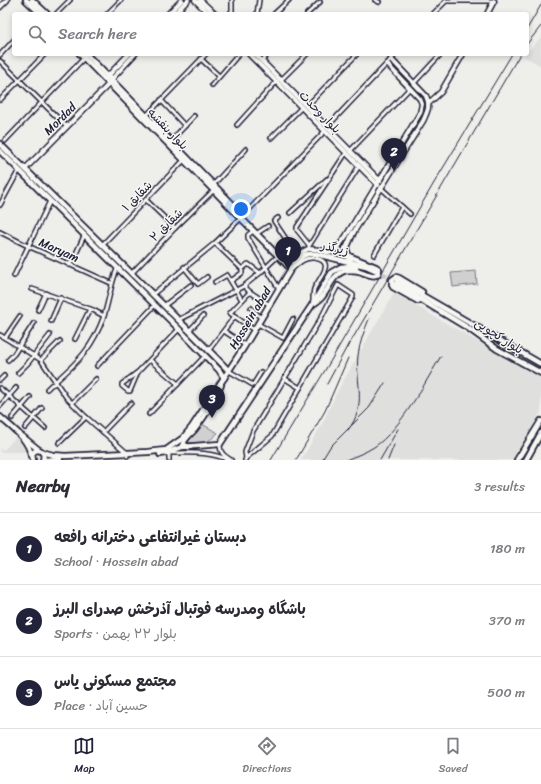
<!DOCTYPE html>
<meta charset="utf-8">
<style>
:root{--surface:#fff;--page:#f7f7f7;--text:#2b2b33;--muted:#7c7c81;--line:#e1e1e2;--accent:#22223b}
body{margin:0;font-family:Sriracha,"Playpen Sans Arabic",sans-serif;background:var(--page);color:var(--text)}
.you{position:absolute;left:241px;top:209px;width:14px;height:14px;margin:-10px;border:3px solid #fff;border-radius:50%;background:#1a73e8;box-shadow:0 0 0 6px #1a73e833}
.badge{display:grid;place-items:center;width:26px;height:26px;border-radius:50%;background:var(--accent);color:#fff;font-size:13px;font-weight:700}
.pin{position:absolute;translate:-50% -33px;filter:drop-shadow(0 1px 2px #0008)}
.pin::after{content:'';position:absolute;top:21px;width:14px;height:12px;background:inherit;clip-path:polygon(0 0,100% 0,50% 100%)}
.list{margin:0;padding:0;list-style:none}
h2{display:flex;justify-content:space-between;align-items:center;height:52px;margin:0;padding:0 16px;font-size:17px}
h2 small{font-size:13px;font-weight:400;color:var(--muted)}
.list li{display:grid;grid-template-columns:26px 1fr auto;gap:12px;align-items:center;box-sizing:border-box;height:72px;padding:0 16px;border-top:1px solid var(--line)}
.list b{display:block;font-size:15px;white-space:nowrap}
.list p{margin:0;font-size:13px;white-space:nowrap;color:var(--muted)}
.list em{font-size:13px;font-style:normal;color:var(--muted)}
.icon{flex:none;width:22px;height:22px;fill:none;stroke:currentColor;stroke-width:2;stroke-linecap:round;stroke-linejoin:round}
.map{position:relative;flex:none;width:541px;height:460px;overflow:hidden}
.search{position:absolute;background:var(--surface);box-shadow:0 2px 6px #0003;left:12px;right:12px;top:12px;height:44px;display:flex;align-items:center;gap:10px;box-sizing:border-box;padding:0 14px;border-radius:4px;color:var(--muted);font-size:15px}
.sheet{height:268px;background:var(--surface)}
nav{display:flex;justify-content:space-around;align-items:center;box-sizing:border-box;height:56px;border-top:1px solid var(--line);background:var(--surface);font-size:11px;color:var(--muted)}
nav a{display:grid;justify-items:center;gap:2px}
nav .on{color:var(--accent)}
.map>svg:first-child{display:block}
</style>
<div class="map">
<svg width="541" height="460" viewBox="0 0 541 460">
<rect width="100%" height="100%" fill="#eeeeeb"/>
<filter id="ink" filterUnits="userSpaceOnUse"><feTurbulence type="fractalNoise" baseFrequency=".025" numOctaves="2"/><feDisplacementMap in="SourceGraphic" scale="8" xChannelSelector="R" yChannelSelector="G"/><feConvolveMatrix kernelMatrix="1 2 1 2 8 2 1 2 1" color-interpolation-filters="sRGB"/></filter>
<g filter="url(#ink)">
<g fill="#dfdfde">
<polygon points="541,37 541,66 524,56"/>
<polygon points="394,293 541,378 541,412 513,460 301,460 322,424 337,392"/>
<polygon points="17,436 28,452 0,452 0,448 4,450"/>
</g>
<g fill="#d0d0d1" stroke="#797986">
<polygon points="476,271 477,284 453,287 451,273"/>
<path d="M202,424L218,433C210,441 199,448 188,442Z"/>
</g>
<g fill="none" stroke-linecap="round" stroke-linejoin="round">
<polyline stroke="#c5c5c8" stroke-width="4.5" stroke-dasharray="4.5 2" stroke-linecap="butt" points="377,271 395,280"/>
<defs>
<g id="minor">
<polyline points="375,0 379,2"/>
<polyline points="56,14 70,0"/>
<polyline points="107,14 121,0"/>
<polyline points="229,14 232,11 232,0"/>
<polyline points="257,14 259,0"/>
<polyline points="274,14 289,0"/>
<polyline points="307,14 320,2"/>
<polyline points="433,14 446,1 494,1"/>
<polyline points="0,55 14,40"/>
<polyline points="201,59 219,76"/>
<polyline points="0,61 67,127"/>
<polyline points="262,61 268,54"/>
<polyline points="281,80 307,54"/>
<polyline points="414,83 441,54"/>
<polyline points="212,85 239,54"/>
<polyline points="0,100 45,54"/>
<polyline points="161,100 185,126"/>
<polyline points="307,106 357,54"/>
<polyline points="146,116 206,54"/>
<polyline points="237,125 277,81"/>
<polyline points="327,127 396,54"/>
<polyline points="271,138 301,108"/>
<polyline points="5,141 84,58"/>
<polyline points="170,142 194,116"/>
<polyline points="350,151 410,88"/>
<polyline points="214,184 246,149"/>
<polyline points="381,188 410,214"/>
<polyline points="146,200 175,228"/>
<polyline points="0,205 19,170"/>
<polyline points="290,213 327,179"/>
<polyline points="278,218 274,221 288,242 300,253"/>
<polyline points="253,231 248,235 248,238 279,289"/>
<polyline points="0,232 28,246 111,283"/>
<polyline points="256,234 268,226"/>
<polyline points="215,243 242,269"/>
<polyline points="102,245 184,160"/>
<polyline points="309,245 297,230 297,227 346,153"/>
<polyline points="309,246 359,166"/>
<polyline points="374,255 402,207"/>
<polyline points="69,265 74,258 84,236"/>
<polyline points="184,267 198,284 207,277"/>
<path d="M292,269C299,263 304,257 314,258C337,261 319,278 314,289C313,293 313,298 313,302"/>
<polyline points="131,274 175,228 214,190"/>
<polyline points="14,276 50,201"/>
<polyline points="231,281 242,273 242,269 248,264 260,273"/>
<polyline points="215,282 227,275 242,300"/>
<polyline points="244,286 250,292 270,305"/>
<polyline points="32,289 93,310 104,316"/>
<polyline points="250,292 230,313 254,330"/>
<polyline points="153,294 215,243 241,218 324,132"/>
<polyline points="165,305 191,285"/>
<polyline points="251,308 261,318"/>
<polyline points="38,310 46,293"/>
<polyline points="178,320 244,286 260,273 278,256"/>
<polyline points="51,321 61,298"/>
<polyline points="258,324 283,338 293,319"/>
<polyline points="189,331 203,316"/>
<polyline points="224,331 245,345"/>
<polyline points="0,335 41,360 66,397 86,417 127,453 127,456"/>
<polyline points="5,338 20,316"/>
<polyline points="75,339 90,309"/>
<polyline points="208,351 235,316"/>
<polyline points="8,360 14,354 34,323"/>
<polyline points="41,360 60,341"/>
<polyline points="150,360 178,384"/>
<polyline points="97,366 155,305"/>
<polyline points="229,371 253,385 261,372"/>
<polyline points="138,372 130,391 128,391 122,386 122,384 138,372 179,329"/>
<polyline points="18,373 28,363 50,335"/>
<polyline points="284,378 300,388"/>
<polyline points="0,380 4,376"/>
<path d="M55,382C79,361 93,347 104,316C109,300 111,284 117,269"/>
<polyline points="0,388 45,428"/>
<polyline points="47,389 51,385 56,383"/>
<polyline points="72,403 96,379"/>
<polyline points="0,406 16,388"/>
<polyline points="149,414 205,356"/>
<polyline points="12,418 30,397"/>
<polyline points="25,428 42,408"/>
<polyline points="103,432 131,403"/>
<polyline points="59,443 86,417"/>
<path d="M220,444C220,453 223,455 231,460"/>
<polyline points="166,453 169,455 169,460"/>
<path d="M169,453C189,453 210,451 228,460"/>
<polyline points="245,460 246,458 245,452 253,431 321,318 338,285 353,295 353,297 272,436 246,458"/>
</g>
<g id="tertiary">
<polyline points="195,0 209,14"/>
<polyline points="200,0 215,14"/>
<polyline points="0,7 7,0"/>
<polyline points="168,14 182,0"/>
<polyline points="174,14 188,0"/>
<polyline points="487,14 494,1"/>
<polyline points="249,54 378,185"/>
<polyline points="255,54 380,181"/>
<polyline points="106,78 129,54"/>
<polyline points="429,103 441,92 463,54"/>
<polyline points="25,169 102,91 109,84 111,80 135,54"/>
<path d="M352,235L423,121C427,112 431,106 426,96L391,59"/>
<polyline points="345,248 345,254 352,262"/>
<path d="M294,262L300,253L308,249C333,248 327,264 346,236L420,113L422,104L420,99L387,64"/>
</g>
<g id="secondary">
<polyline points="26,0 41,14"/>
<polyline points="32,0 47,14"/>
<polyline points="80,54 291,269"/>
<polyline points="86,54 244,216"/>
<path d="M0,144C76,220 154,294 229,371"/>
<polyline points="0,151 179,329 219,370 224,378"/>
<polyline points="397,281 541,364"/>
<polyline points="395,284 468,328 497,349 541,373"/>
<polyline points="418,301 393,287 392,285 392,280 396,277 399,278 422,292"/>
<path d="M315,303C317,301 321,299 322,297C330,287 333,273 347,270C351,270 355,270 359,271C366,273 379,281 379,269L376,267L349,256L346,249L353,233"/>
<path d="M0,417C12,428 29,439 31,456"/>
<polyline points="23,437 39,450"/>
<path d="M188,447L183,444C185,438 191,434 195,429C205,416 215,400 221,385"/>
<path d="M42,452L53,455L65,456L148,452L166,450L183,438L192,427L244,347L292,267C299,258 304,252 316,254L366,266L377,271"/>
<polyline points="160,454 166,453 182,447 220,444 312,305 332,272 341,267 350,266 356,267"/>
<path d="M33,460L32,454C37,446 46,451 43,460"/>
<polyline points="44,460 60,459"/>
<polyline points="517,460 541,421"/>
<polyline points="526,460 541,433"/>
</g>
</defs>
<use href="#minor" stroke="#22223b" stroke-width="6"/>
<use href="#tertiary" stroke="#22223b" stroke-width="7"/>
<use href="#secondary" stroke="#22223b" stroke-width="8"/>
<use href="#minor" stroke="#f6f6f2" stroke-width="3"/>
<use href="#tertiary" stroke="#f6f6f2" stroke-width="4"/>
<use href="#secondary" stroke="#f6f6f2" stroke-width="4.5"/>
<g stroke="#22223b" stroke-width="1">
<polyline points="527,29 541,5"/>
<polyline points="527,44 541,26"/>
<polyline points="347,348 520,54"/>
<polyline points="327,384 349,343"/>
<path d="M348,430C368,405 355,383 358,355C360,342 364,331 369,319"/>
<polyline points="271,460 330,362 434,183 512,54"/>
<polyline points="296,460 325,411 348,358"/>
<polyline points="322,460 330,447 369,408 385,383"/>
<path d="M346,460C355,456 365,453 374,447C400,430 425,383 441,356"/>
<polyline points="380,460 398,429"/>
<polyline points="388,460 394,445"/>
</g>
</g>
</g>
<g text-anchor="middle" dominant-baseline="central" stroke-width="3" stroke-linejoin="round" paint-order="stroke">
<g font-size="12" fill="#22223b" stroke="#f6f6f2">
<text transform="translate(320 112) rotate(46)">بلوار وحدت</text>
<text transform="translate(60 119) rotate(-45)">Mordad</text>
<text transform="translate(168 129) rotate(46)">بلوار بنفشه</text>
<text transform="translate(137 196) rotate(-46)">شقایق ۱</text>
<text transform="translate(166 225) rotate(-45)">شقایق ۲</text>
<text transform="translate(335 248) rotate(13)">زیرگذر</text>
<text transform="translate(59 250) rotate(24)">Maryam</text>
<text transform="translate(250 318) rotate(-59)">Hossein abad</text>
<text transform="translate(499 336) rotate(33)">بلوار کچویی</text>
</g>
</g>
</svg>
<div class="you"></div>
<div class="pin badge" style="left:288px;top:270px">1</div>
<div class="pin badge" style="left:394px;top:171px">2</div>
<div class="pin badge" style="left:212px;top:418px">3</div>
<div class="search"><svg class="icon" aria-label="search" viewBox="0 0 24 24"><circle cx="10" cy="10" r="6"/><path d="M15 15l6 6"/></svg>Search here</div>
</div>
<section class="sheet">
<h2>Nearby<small>3 results</small></h2>
<ul class="list">
<li><span class="badge">1</span><div><b>دبستان غیرانتفاعی دخترانه رافعه</b><p>School · Hossein abad</p></div><em>180 m</em></li>
<li><span class="badge">2</span><div><b>باشگاه ومدرسه فوتبال آذرخش صدرای البرز</b><p>Sports · بلوار ۲۲ بهمن</p></div><em>370 m</em></li>
<li><span class="badge">3</span><div><b>مجتمع مسکونی یاس</b><p>Place · حسین آباد</p></div><em>500 m</em></li>
</ul>
</section>
<nav>
<a class="on"><svg class="icon" aria-label="map" viewBox="0 0 24 24"><path d="M3 6l6-2 6 2 6-2v14l-6 2-6-2-6 2zM9 4v14M15 6v14"/></svg>Map</a>
<a><svg class="icon" aria-label="directions" viewBox="0 0 24 24"><path d="M12 3l9 9-9 9-9-9zM9 14v-3h6M13 9l2 2-2 2"/></svg>Directions</a>
<a><svg class="icon" aria-label="saved" viewBox="0 0 24 24"><path d="M7 4h10v16l-5-4-5 4z"/></svg>Saved</a>
</nav>
